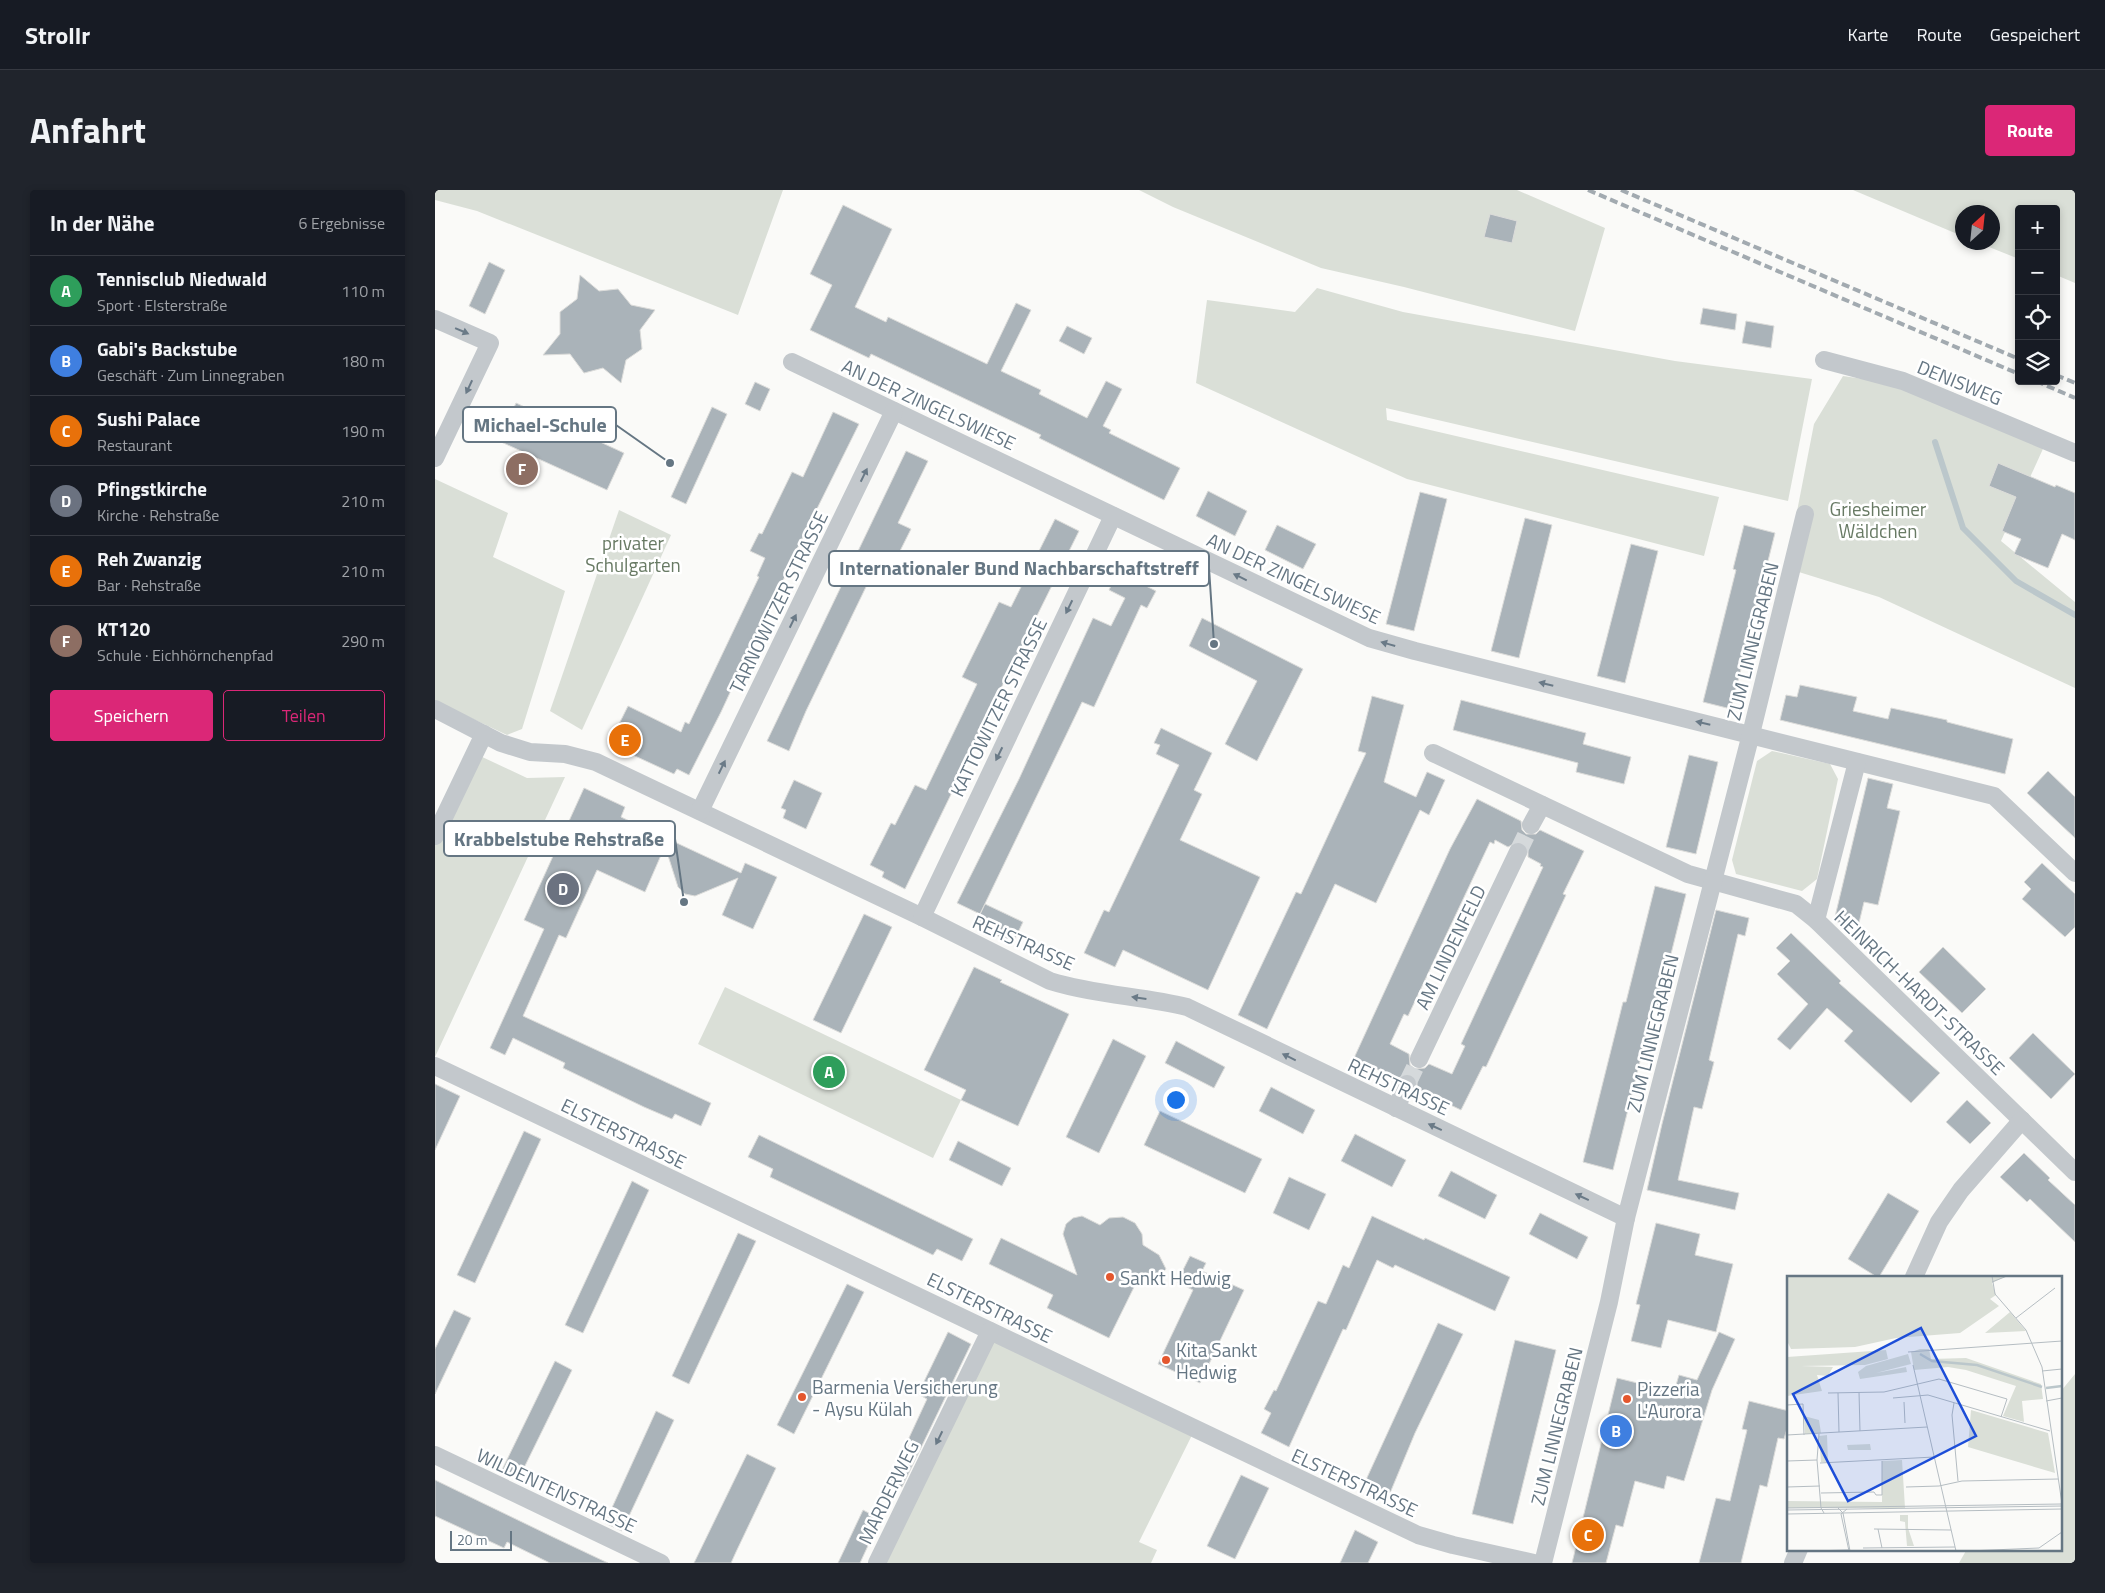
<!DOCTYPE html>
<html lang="de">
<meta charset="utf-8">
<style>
:root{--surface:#171b24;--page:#20242c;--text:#f1f3f6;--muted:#9ea1a6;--line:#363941;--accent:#db2777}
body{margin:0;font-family:"Titillium Web",sans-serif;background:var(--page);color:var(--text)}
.controls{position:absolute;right:15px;top:15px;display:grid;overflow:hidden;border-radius:5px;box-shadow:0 2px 8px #0003}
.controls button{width:45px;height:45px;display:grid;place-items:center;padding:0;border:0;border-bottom:1px solid var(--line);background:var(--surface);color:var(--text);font:25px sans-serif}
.compass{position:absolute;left:1520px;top:15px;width:45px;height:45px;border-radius:50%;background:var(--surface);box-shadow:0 2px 8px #0003;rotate:27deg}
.scale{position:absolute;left:15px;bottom:12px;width:62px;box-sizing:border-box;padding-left:5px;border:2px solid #657683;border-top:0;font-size:14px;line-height:18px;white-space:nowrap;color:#657683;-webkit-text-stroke:4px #fff;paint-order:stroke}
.you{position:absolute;left:740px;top:909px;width:18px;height:18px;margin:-12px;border:4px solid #fff;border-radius:50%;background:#1a73e8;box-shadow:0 0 0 8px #1a73e833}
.badge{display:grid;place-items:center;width:32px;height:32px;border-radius:50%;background:var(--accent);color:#fff;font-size:16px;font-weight:700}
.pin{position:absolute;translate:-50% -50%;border:2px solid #fff;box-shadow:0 1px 5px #0006}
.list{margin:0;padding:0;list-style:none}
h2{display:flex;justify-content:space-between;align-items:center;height:65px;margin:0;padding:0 20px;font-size:21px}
h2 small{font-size:16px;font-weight:400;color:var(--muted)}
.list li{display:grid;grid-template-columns:32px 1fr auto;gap:15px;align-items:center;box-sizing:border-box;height:70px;padding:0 20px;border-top:1px solid var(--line)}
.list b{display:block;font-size:19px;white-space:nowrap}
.list p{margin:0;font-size:16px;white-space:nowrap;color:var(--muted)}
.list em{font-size:16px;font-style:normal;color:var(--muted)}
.actions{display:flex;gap:10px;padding:15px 20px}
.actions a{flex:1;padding:11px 0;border:1px solid var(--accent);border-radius:5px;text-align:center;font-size:18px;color:var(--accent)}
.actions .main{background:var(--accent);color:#fff}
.icon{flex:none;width:28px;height:28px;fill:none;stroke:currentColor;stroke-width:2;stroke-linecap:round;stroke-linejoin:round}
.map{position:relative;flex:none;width:1640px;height:1373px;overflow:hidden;border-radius:5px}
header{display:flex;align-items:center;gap:30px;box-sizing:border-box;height:70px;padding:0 25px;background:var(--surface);border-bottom:1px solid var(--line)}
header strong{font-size:24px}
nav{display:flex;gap:28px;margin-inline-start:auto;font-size:18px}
.intro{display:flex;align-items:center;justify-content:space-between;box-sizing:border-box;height:120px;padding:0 30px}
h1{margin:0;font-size:35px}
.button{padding:12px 22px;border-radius:5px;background:var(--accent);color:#fff;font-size:18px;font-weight:700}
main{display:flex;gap:30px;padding:0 30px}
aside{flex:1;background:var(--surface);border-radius:5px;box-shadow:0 2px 8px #0003}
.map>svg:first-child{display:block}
</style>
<header>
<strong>Strollr</strong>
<nav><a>Karte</a><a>Route</a><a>Gespeichert</a></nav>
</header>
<div class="intro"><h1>Anfahrt</h1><a class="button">Route</a></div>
<main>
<aside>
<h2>In der Nähe<small>6 Ergebnisse</small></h2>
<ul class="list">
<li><span class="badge" style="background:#2e9e5b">A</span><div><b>Tennisclub Niedwald</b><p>Sport · Elsterstraße</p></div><em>110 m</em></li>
<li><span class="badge" style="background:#3f7fe0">B</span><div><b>Gabi's Backstube</b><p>Geschäft · Zum Linnegraben</p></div><em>180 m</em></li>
<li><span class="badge" style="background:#e8710a">C</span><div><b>Sushi Palace</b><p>Restaurant</p></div><em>190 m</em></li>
<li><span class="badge" style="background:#6b7280">D</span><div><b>Pfingstkirche</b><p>Kirche · Rehstraße</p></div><em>210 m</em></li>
<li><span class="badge" style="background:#e8710a">E</span><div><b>Reh Zwanzig</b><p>Bar · Rehstraße</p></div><em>210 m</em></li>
<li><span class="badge" style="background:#8d6e63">F</span><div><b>KT120</b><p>Schule · Eichhörnchenpfad</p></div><em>290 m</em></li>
</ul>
<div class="actions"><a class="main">Speichern</a><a>Teilen</a></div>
</aside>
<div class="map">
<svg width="1640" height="1373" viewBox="0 0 1640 1373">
<rect width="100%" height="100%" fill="#fafaf8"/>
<g fill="#dadfd7">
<polygon points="0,0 348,0 303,125 42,21 0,10"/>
<polygon points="704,0 1082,0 1170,38 1140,141 969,97 886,78 738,17"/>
<polygon points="1418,0 1640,0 1640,93 1621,85 1621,19 1584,19 1584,69 1544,53 1558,52 1558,22 1528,22 1527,46"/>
<polygon points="882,98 968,122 1240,171 1377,189 1353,311 951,218 952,230 1284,307 1269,366 972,289 761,193 772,110 860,122"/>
<polygon points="1408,186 1517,202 1612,250 1566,351 1640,412 1640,498 1444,407 1351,378 1379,234"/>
<polygon points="0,289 73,323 58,367 130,401 87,539 72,545 0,511"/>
<polygon points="184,320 236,345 147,540 115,521"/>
<polygon points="1337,561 1395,574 1403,589 1382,689 1367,701 1301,684 1297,670 1322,571"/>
<polygon points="43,565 92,588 130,587 0,867 0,655"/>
<polygon points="290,797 526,910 498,968 263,854"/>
<polygon points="555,1141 760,1239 704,1352 722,1360 716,1373 442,1373"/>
<polygon points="1640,1184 1640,1373 1524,1373 1532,1359 1626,1359 1626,1201"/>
</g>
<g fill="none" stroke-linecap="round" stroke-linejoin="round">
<polyline stroke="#bbc7cb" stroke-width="6" points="1500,252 1528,338 1581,391 1640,425"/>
</g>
<g fill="#aab3b9" stroke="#dcdcda" fill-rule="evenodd">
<polygon points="408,15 457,39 420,117 451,132 453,127 552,174 581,113 596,120 566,181 606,200 604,204 652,228 671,191 687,199 668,236 676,240 674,243 745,278 729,310 604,248 606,245 436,164 434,168 375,140 397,95 375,84"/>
<polygon points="1055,24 1082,31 1077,53 1049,47"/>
<polygon points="54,72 70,80 50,124 34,116"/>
<polygon points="145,85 164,101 183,99 196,115 220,120 205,140 207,159 191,170 186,193 168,178 149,183 135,164 108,165 125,144 125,122 142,109"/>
<polygon points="1268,118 1302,124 1300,140 1265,134"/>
<polygon points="1311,131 1339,136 1336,158 1307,153"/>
<polygon points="632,136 657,148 649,164 624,151"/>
<polygon points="320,192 335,199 325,221 310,214"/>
<polygon points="81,213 189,263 172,300 64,251"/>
<polygon points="277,217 292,224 251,314 236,307"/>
<polygon points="398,222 424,234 361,361 362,362 331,425 286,522 254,585 242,579 239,584 174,554 193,516 246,542 250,532 254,534 324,387 322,386 330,368 315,361 324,343 327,344 357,282 368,287"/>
<polygon points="471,261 493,271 463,333 476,339 456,379 443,372 371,521 354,561 332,551"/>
<polygon points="1563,273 1620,297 1621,295 1640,303 1640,350 1627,344 1613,378 1579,364 1586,349 1567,341 1581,307 1554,296"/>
<polygon points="773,301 812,321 800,346 761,326"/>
<polygon points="985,302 1012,309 979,441 951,434"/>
<polygon points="1090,328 1117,335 1084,468 1056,461"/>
<polygon points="620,329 644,341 520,591 522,592 470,699 447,687 449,682 435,675 456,633 460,635 480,595 491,600 542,494 527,487 564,412 576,417"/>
<polygon points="842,335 881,354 868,379 830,360"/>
<polygon points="1309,335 1340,343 1296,519 1268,512 1301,380 1298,379"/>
<polygon points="1196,354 1223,361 1190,493 1162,486"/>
<polygon points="691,365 713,376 705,393 721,401 712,418 706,415 659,517 647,512 545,724 522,713 584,589 658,428 676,436 690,408 674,400"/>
<polygon points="767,428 868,479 822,571 790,554 822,491 754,456"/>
<polygon points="1365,495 1422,507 1418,521 1453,529 1456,518 1512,530 1512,532 1578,549 1570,584 1345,530 1351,505 1362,507"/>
<polygon points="937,506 969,515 949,592 981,607 992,582 1010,590 994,625 985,620 941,713 900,694 832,839 803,825 861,702 866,704 931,563 923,561"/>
<polygon points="1026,510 1151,543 1148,554 1196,567 1189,594 1141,582 1143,573 1018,540"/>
<polygon points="726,538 777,563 759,600 767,604 745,650 825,687 773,800 688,760 680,777 649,763 669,720 674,722 744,575 721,564 725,555 719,553"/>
<polygon points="1254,565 1283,572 1261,664 1231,657"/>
<polygon points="1613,581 1640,607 1640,648 1592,603"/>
<polygon points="1433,588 1458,594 1452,618 1465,621 1443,715 1429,712 1423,737 1399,731"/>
<polygon points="359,590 387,603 371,639 348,628 351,620 346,618"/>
<polygon points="149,598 190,617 186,627 306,683 310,673 342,687 318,739 287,725 303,688 260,706 250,704 243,697 230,656 210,702 162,680 131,748 124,745 88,826 276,913 266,936 240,924 237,929 209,917 128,878 130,873 78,848 70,865 55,858 109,739 89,730"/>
<path d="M1042,609L1086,631L1087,640L1091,644H1101L1105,640L1149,661L1128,704L1131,705L1051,877L1048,876L1026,920L982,899V893L977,885L971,884L962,889L919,868L1015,659ZM1060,650L1073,657L1082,652L1088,653L1093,661V667L1106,674L1105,676L1108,677L1026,854L1030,856L1017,884L994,874L990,878L980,879L975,875L974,864L955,854L969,824L973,826L1055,652L1059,654Z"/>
<polygon points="1607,673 1640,704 1640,737 1630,747 1587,709 1596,699 1589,692"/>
<polygon points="1220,696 1251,704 1222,820 1218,819 1178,980 1148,972 1188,812 1191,812"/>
<polygon points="550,714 588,732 578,753 540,735"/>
<polygon points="1281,720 1314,728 1310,746 1303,744 1274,870 1279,872 1267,919 1259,917 1243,990 1304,1003 1300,1020 1212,1000 1227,934"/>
<polygon points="429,724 457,737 406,843 378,830"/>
<polygon points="1356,743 1406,791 1404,793 1505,883 1476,913 1409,851 1418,841 1392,818 1355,860 1342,849 1373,814 1342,784 1355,771 1341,758"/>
<polygon points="1508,757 1551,799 1527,823 1484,782"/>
<polygon points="539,777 567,790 565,792 634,824 583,936 526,910 531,900 489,880"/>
<polygon points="1598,843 1640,884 1616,909 1574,868"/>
<polygon points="678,849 711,866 664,963 631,947"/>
<polygon points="741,851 790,877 779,898 730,873"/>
<polygon points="0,894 25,906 0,960"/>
<polygon points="836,897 880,920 868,944 824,921"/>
<polygon points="1532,910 1556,933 1535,954 1511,932"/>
<polygon points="725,921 827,969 810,1003 709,955"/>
<polygon points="89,941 106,949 40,1093 22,1085"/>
<polygon points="920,944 971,970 957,997 906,971"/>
<polygon points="324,945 538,1049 527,1071 502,1059 498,1065 335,987 338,979 313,967"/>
<polygon points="523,951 576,978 567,996 514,970"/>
<polygon points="1589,963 1615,988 1613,990 1640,1015 1640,1052 1595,1009 1592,1012 1565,987"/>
<polygon points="1016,981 1062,1005 1050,1029 1003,1006"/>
<polygon points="854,987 891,1004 874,1040 838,1023"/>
<polygon points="197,991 214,1000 148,1143 130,1135"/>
<polygon points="1453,1003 1484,1021 1444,1087 1442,1087 1413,1069"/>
<polygon points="1105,1023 1153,1047 1142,1069 1094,1044"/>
<polygon points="647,1026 665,1035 674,1028 688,1027 700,1033 707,1044 708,1055 724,1065 731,1079 720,1091 712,1093 702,1091 674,1148 612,1118 618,1105 554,1074 566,1048 642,1085 628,1044 631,1034 638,1028"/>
<polygon points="937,1026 989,1050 990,1048 1075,1087 1060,1121 960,1075 958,1078 942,1070 911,1140 908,1139 854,1257 826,1243 836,1223 829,1219 839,1200 841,1201 883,1111 891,1114 908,1075 914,1078"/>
<polygon points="1221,1033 1265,1044 1260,1065 1298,1074 1281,1142 1233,1130 1226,1158 1196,1151 1205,1115 1201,1114"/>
<polygon points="303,1043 321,1051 254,1194 237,1186"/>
<polygon points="755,1066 771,1073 767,1081 809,1100 765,1193 723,1174 758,1100 742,1092"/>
<polygon points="412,1094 429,1102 359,1244 342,1235"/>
<polygon points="19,1120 36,1128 0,1204 0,1159"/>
<polygon points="1003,1133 1028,1144 980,1243 955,1303 930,1292"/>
<polygon points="513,1142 536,1154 467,1297 454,1291 492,1209 483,1204"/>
<polygon points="1284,1142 1300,1149 1277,1200 1249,1291 1232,1286 1229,1299 1200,1291 1188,1337 1181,1335 1171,1373 1137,1373 1182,1188 1239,1202 1244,1185 1262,1190"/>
<polygon points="1080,1150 1121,1160 1078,1334 1037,1324"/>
<polygon points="120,1171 137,1180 83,1290 66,1282"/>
<polygon points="1314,1211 1354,1221 1354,1231 1349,1249 1343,1248 1332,1297 1325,1295 1306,1373 1264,1373 1281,1308 1295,1311 1312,1240 1307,1239"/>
<polygon points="221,1221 239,1230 187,1341 170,1333"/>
<polygon points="312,1264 341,1278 301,1362 296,1373 259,1373"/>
<polygon points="806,1285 834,1298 800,1369 772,1356"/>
<polygon points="0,1290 118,1347 173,1373 115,1373 72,1352 69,1358 0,1326"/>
<polygon points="428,1320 445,1329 437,1347 425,1373 403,1373"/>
<polygon points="920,1340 943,1352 933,1373 905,1373"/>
</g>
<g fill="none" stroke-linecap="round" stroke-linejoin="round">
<g stroke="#d5d9db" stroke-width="18" stroke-dasharray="18 9" stroke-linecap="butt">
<polyline points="1083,662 1096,635"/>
<polyline points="972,894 984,869"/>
</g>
<g stroke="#c3c8cc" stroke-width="18">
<polyline points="0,129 55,153 0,268"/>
<polyline points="1389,170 1468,191 1640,263"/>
<polyline points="357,172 934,448 980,461 1559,606 1640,683"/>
<path d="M0,519L66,553L95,562L130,564L161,572L487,727L615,791C660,805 707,806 752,817L1191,1028"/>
<polyline points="998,563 1253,684 1361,714 1381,730 1640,982"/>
<polyline points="265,621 459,221"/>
<polyline points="1096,635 1107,615"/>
<polyline points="0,646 49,544"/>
<polyline points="487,727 678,326"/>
<polyline points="1381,730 1422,572"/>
<polyline points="984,869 1083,662"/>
<polyline points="0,876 983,1345 1018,1355 1099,1373"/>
<polyline points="961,918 972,894"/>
<polyline points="1479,1087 1504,1032 1526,1000 1587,930"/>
<polyline points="0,1265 226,1373"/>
<polyline points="442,1373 555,1141"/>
<polyline points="1108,1373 1174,1112 1191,1028 1316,544 1370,324"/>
<polyline points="1358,1373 1364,1359"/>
</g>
<g stroke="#a2aab0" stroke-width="4" stroke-dasharray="8 4" stroke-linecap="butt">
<polyline points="1153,0 1584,184"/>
<polyline points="1186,0 1584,169"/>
<polyline points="1621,185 1640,193"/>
<polyline points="1601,191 1640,208"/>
</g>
</g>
<defs><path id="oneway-solid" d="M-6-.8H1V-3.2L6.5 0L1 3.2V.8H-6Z" transform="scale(1.25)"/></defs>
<g fill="#6a7a87">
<use href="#oneway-solid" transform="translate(27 141) rotate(23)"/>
<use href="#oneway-solid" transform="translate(34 197) rotate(115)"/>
<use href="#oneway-solid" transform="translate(429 285) rotate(-64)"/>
<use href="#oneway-solid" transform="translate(805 387) rotate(-154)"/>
<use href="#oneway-solid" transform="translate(634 417) rotate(116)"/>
<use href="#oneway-solid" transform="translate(358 431) rotate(-64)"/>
<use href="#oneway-solid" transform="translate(953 454) rotate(-164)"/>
<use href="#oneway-solid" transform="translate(1111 494) rotate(-166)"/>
<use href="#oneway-solid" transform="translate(1268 533) rotate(-167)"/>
<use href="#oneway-solid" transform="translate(564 564) rotate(116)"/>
<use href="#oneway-solid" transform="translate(287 577) rotate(-64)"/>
<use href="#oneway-solid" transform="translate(704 808) rotate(-172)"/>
<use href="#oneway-solid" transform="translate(854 867) rotate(-154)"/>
<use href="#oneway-solid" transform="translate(1000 937) rotate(-155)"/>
<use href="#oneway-solid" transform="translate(1147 1007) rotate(-155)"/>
<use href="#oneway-solid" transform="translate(504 1248) rotate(116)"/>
</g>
<g fill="#e4572e" stroke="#fff" stroke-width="2">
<circle cx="675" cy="1087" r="5"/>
<circle cx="731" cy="1170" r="5"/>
<circle cx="367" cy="1207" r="5"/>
<circle cx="1192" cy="1209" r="5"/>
</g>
<g text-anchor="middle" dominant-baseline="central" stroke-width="5" stroke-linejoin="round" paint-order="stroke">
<g font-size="19" fill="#657683" stroke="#fff">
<text transform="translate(1525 192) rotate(22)">DENISWEG</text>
<text transform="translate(494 214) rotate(25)">AN DER ZINGELSWIESE</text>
<text transform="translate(859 388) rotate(25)">AN DER ZINGELSWIESE</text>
<text transform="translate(343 412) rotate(-64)">TARNOWITZER STRASSE</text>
<text transform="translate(1317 451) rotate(-76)">ZUM LINNEGRABEN</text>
<text transform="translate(563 517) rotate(-64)">KATTOWITZER STRASSE</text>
<text transform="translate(589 752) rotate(24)">REHSTRASSE</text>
<text transform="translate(1015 757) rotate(-64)">AM LINDENFELD</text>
<text transform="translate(1485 802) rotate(44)">HEINRICH-HARDT-STRASSE</text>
<text transform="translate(1217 843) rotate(-76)">ZUM LINNEGRABEN</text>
<text transform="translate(964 896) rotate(25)">REHSTRASSE</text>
<text transform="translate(189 943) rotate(26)">ELSTERSTRASSE</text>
<text transform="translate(555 1117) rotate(26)">ELSTERSTRASSE</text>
<text transform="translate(1121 1236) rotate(-76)">ZUM LINNEGRABEN</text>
<text transform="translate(920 1292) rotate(25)">ELSTERSTRASSE</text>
<text transform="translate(122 1300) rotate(25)">WILDENTENSTRASSE</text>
<text transform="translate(453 1302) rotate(-64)">MARDERWEG</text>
</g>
<g font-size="19" fill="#687a64" stroke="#fff">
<text x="1443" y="318">Griesheimer<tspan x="1443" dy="22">Wäldchen</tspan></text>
<text x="198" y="352">privater<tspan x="198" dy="22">Schulgarten</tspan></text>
</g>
<g font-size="19" fill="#657683" stroke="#fff" text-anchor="start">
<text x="685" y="1087">Sankt Hedwig</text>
<text x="741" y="1159">Kita Sankt<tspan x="741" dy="22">Hedwig</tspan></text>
<text x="377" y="1196">Barmenia Versicherung<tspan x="377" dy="22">- Aysu Külah</tspan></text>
<text x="1202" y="1198">Pizzeria<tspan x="1202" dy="22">L'Aurora</tspan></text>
</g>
</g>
<g transform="translate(1352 1086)">
<rect width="275" height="275" fill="#fafaf8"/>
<path d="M0,0H219L205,7L209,19L203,23L212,30L173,57L109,62L68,71L4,73L0,65ZM223,36L239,55L198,57ZM133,73H142L144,83L179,82L254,108L256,123L235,125L237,146L216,140L229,110L179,94L161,91L127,94L124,76ZM99,74L101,83L78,89L14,90L46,91L41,100L30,99L35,115L0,120V81ZM121,78L124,88L89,97L119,91L120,96L73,103L71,96L79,90ZM184,134L261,157L268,197L181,171ZM17,140L32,144L34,157L18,158ZM40,159L41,186H34L32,160ZM83,168L84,174H61L60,169ZM115,184L118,232H0V225L95,226V185ZM113,239H121V252L127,270H120L118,246L113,245Z" fill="#dadfd7"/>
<path fill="none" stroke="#bbc7cb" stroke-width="2.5" d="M133,78L145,85L190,89L255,111M259,112L275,110"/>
<path fill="none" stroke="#b5bdc2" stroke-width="1" d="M205,0L208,18L239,54L255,91L275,228M205,6L220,0M229,42L268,12M121,76L275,65M126,89L169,275M255,95L275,93M72,116L73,155M41,117L97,116L152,103L220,123L214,141M51,117L52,156M106,122L141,119L263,155M259,125L275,122M117,126L118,147M167,127L165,139L171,205M0,129L16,128L17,159M32,158L30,184L34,232L37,237M0,159L140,151M0,185L30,184M33,187L147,181M0,211L33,210M119,211L152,210L175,205L271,203M34,217L87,216L89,219M89,219H95V185M0,232L275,228M51,232L56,237L63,275M60,233L54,238L62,275M0,234L275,230M0,238L275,233M87,253L164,254M91,253L95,272M76,272L168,271M23,275L61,274M181,275L252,272L275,256"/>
<path fill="#1d4ed8" fill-opacity="0.15" stroke="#1d4ed8" stroke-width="2.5" d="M134,52L189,160L61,225L6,118Z"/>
<rect width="275" height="275" fill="none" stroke="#657683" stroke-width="2.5"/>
</g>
<path fill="none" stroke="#657683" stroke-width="2" d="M235 273L181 235M779 454L774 378M249 712L240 649"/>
<g fill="#657683" stroke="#fff" stroke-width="2">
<circle cx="235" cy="273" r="5"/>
<circle cx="779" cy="454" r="5"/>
<circle cx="249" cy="712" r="5"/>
</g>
<g fill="#fff" stroke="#657683" stroke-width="2">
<rect x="28" y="217" width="153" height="35" rx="5"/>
<rect x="394" y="361" width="380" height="35" rx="5"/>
<rect x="9" y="631" width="231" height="35" rx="5"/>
</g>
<g font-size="20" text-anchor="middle" font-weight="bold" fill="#657683">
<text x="105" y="242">Michael-Schule</text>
<text x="584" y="385">Internationaler Bund Nachbarschaftstreff</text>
<text x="124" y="656">Krabbelstube Rehstraße</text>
</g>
</svg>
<div class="controls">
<button>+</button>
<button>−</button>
<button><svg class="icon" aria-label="locate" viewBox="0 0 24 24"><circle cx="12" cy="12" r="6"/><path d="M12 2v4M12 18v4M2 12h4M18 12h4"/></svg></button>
<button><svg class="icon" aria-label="layers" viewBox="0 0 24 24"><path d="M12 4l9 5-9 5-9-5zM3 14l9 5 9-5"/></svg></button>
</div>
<svg class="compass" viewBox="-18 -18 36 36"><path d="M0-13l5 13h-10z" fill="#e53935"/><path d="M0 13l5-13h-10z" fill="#9ea1a6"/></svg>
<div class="scale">20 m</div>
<div class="you"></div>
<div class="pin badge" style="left:394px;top:882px;background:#2e9e5b">A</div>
<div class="pin badge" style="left:1181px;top:1241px;background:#3f7fe0">B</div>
<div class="pin badge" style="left:1153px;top:1345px;background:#e8710a">C</div>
<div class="pin badge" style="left:128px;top:699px;background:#6b7280">D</div>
<div class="pin badge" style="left:190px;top:550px;background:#e8710a">E</div>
<div class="pin badge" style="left:87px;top:279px;background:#8d6e63">F</div>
</div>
</main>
